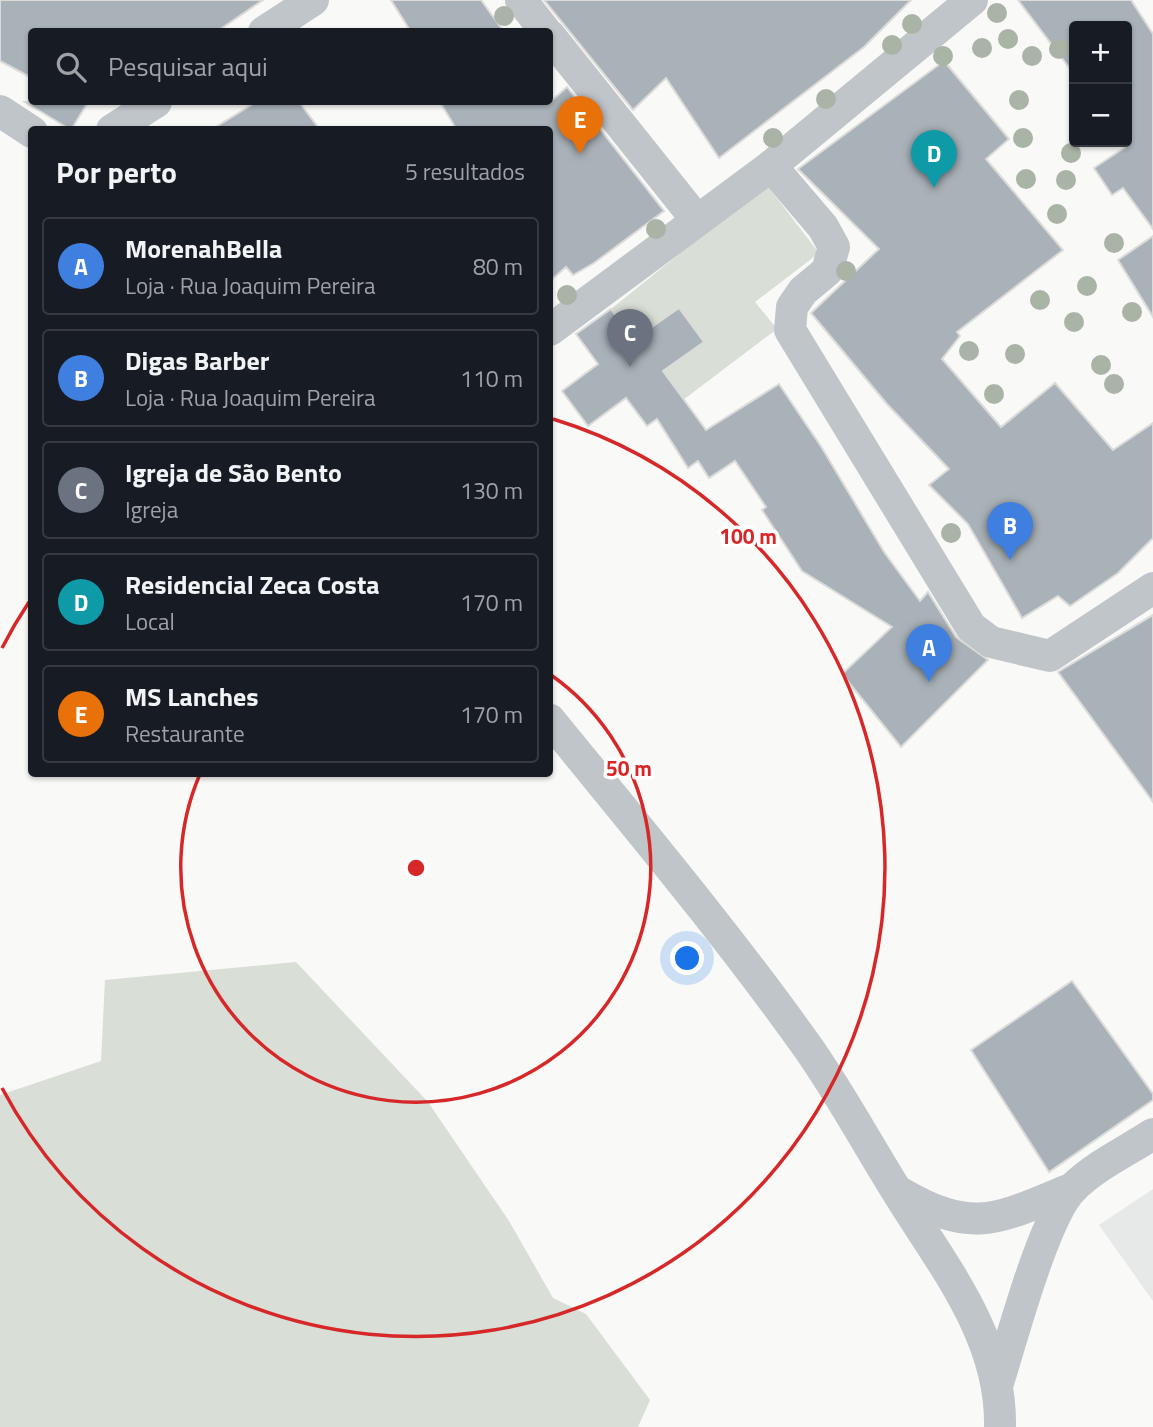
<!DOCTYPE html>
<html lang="pt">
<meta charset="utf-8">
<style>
:root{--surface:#171b24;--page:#242831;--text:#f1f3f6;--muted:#9ea1a6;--line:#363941;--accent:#ea580c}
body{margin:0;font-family:"Titillium Web",sans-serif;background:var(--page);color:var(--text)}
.controls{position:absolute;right:21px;top:21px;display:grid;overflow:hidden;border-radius:7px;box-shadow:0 2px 5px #0004}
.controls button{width:63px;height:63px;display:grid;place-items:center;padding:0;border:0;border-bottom:2px solid var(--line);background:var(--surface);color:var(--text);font:35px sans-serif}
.you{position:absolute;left:688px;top:959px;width:24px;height:24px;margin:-18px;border:5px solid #fff;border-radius:50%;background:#1a73e8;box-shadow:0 0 0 10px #1a73e833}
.badge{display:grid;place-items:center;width:46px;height:46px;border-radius:50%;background:var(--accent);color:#fff;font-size:23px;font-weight:700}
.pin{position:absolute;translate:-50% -58px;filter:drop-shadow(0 2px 4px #0008)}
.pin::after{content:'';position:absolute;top:37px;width:24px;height:21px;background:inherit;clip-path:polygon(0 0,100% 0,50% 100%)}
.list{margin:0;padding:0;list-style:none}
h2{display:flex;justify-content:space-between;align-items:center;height:91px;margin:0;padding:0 28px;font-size:30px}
h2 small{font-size:23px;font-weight:400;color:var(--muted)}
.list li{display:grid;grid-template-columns:46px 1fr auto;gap:21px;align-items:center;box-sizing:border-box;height:98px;margin:0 14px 14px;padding:0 14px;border:2px solid var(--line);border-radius:7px}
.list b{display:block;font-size:26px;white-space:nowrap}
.list p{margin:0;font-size:23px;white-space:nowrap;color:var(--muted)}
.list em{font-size:23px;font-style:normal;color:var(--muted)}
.icon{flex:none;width:38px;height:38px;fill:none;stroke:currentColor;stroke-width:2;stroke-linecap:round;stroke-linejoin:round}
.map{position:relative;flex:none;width:1153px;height:1427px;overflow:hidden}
.search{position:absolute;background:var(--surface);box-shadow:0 2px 5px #0004;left:28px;top:28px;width:525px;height:77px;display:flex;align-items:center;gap:18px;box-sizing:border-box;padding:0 24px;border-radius:7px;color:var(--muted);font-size:26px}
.panel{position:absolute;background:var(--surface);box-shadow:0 2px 5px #0004;left:28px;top:126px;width:525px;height:651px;border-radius:7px}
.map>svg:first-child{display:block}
</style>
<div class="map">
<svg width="1153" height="1427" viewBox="0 0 1153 1427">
<rect width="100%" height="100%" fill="#f9f9f7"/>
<polygon fill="#e7e8e8" points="1153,1189 1153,1301 1099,1225"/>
<g fill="#d9ded6">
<polygon points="766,184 819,253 755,302 777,329 683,400 663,371 703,342 679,308 633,340 611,309"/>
<polygon points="296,962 428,1102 509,1221 553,1298 586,1314 650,1400 638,1427 0,1427 0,1095 101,1061 105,980"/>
</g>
<g fill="#a9b2b8" stroke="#dbdbd9" stroke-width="2">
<polygon points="0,0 263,0 216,32 32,32 32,78 0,61"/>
<polygon points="391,0 481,0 504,32 411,32"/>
<polygon points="544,0 911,0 864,47 719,158 666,78 633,110"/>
<polygon points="1018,0 1131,0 1153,34 1153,229 1123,188 1112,195 1094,168 1127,146 1127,26 1074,26 1074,74"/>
<polygon points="944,61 1009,139 986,159 1063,250 957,332 960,336 942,359 1001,427 1055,383 1113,450 1153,423 1153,538 1118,573 1070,606 1058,596 1022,618 968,524 929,485 949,469 887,404 811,313 879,249 798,169"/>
<polygon points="567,87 664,211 594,263 573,275 566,267 550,281 550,130 457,130 440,102 550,102"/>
<polygon points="25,102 88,102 71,130"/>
<polygon points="256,102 299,102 320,130 211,130"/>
<polygon points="1153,236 1153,317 1118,260"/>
<polygon points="679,308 704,342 663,371 706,430 779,384 822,448 884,552 920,601 928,592 956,637 988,660 901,747 842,674 892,627 802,571 762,510 766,507 735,461 709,478 698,461 688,468 657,419 647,426 626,398 588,426 562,391 598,364 576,334 611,309 633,340"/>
<polygon points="1153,615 1153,802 1058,672"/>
<polygon points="1072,981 1153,1094 1153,1100 1049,1172 971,1050"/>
</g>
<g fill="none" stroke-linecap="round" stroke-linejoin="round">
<g stroke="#c0c5c9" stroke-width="32">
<polyline points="521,0 546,32"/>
<polyline points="264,32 313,0"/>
<polyline points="550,36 696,219"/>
<polyline points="0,111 32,132"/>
<polyline points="112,130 156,102"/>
<polyline points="771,166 823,227 834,247 827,271 803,291 792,307 790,330 971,627 991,642 1050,656 1153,588"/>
<polyline points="550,330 771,166 972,0"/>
<path d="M550,720C638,828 728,935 809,1049C841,1095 868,1145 898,1193C943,1266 1002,1337 1000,1427"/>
<path d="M901,1193C975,1236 999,1218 1073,1188"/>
<path d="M997,1386C1011,1342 1044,1216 1073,1188C1095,1166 1127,1151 1153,1134"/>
</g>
</g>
<g fill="#a9b3a6">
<circle cx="997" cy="13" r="10"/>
<circle cx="504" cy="16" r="10"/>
<circle cx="912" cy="24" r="10"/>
<circle cx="1008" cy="39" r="10"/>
<circle cx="892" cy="45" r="10"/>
<circle cx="982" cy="48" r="10"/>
<circle cx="1059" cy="49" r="10"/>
<circle cx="943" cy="56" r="10"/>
<circle cx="1032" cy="56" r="10"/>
<circle cx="826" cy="99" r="10"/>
<circle cx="1019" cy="100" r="10"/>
<circle cx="773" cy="138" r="10"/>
<circle cx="1023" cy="138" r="10"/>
<circle cx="1071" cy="153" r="10"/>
<circle cx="1026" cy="179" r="10"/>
<circle cx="1066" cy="180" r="10"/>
<circle cx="1057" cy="214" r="10"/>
<circle cx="656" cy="229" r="10"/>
<circle cx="1114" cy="243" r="10"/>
<circle cx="846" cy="271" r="10"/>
<circle cx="1087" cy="286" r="10"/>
<circle cx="567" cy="295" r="10"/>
<circle cx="1040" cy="300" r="10"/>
<circle cx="1132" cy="312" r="10"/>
<circle cx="1074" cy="322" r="10"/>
<circle cx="969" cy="351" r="10"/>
<circle cx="1015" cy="354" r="10"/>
<circle cx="1101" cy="365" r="10"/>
<circle cx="1114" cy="384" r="10"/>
<circle cx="994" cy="394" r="10"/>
<circle cx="951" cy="533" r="10"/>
</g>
<g fill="none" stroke="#d62828" stroke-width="3.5">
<path d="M551 675A235 235 0 1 1 200 774"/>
<path d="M2 648A469 469 0 0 1 29 602M553 419A469 469 0 1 1 2 1088"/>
</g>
<circle cx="416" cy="868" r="10" fill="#d62828" stroke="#fff" stroke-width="3.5"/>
<g font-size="21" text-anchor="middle" font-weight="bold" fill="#d62828" stroke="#fff" stroke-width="7" stroke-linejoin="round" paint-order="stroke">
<text x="748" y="544">100 m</text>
<text x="629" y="776">50 m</text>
</g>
</svg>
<div class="controls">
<button>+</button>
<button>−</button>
</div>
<div class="you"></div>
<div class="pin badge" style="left:929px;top:682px;background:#3f7fe0">A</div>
<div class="pin badge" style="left:1010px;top:560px;background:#3f7fe0">B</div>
<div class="pin badge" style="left:630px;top:367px;background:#6b7280">C</div>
<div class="pin badge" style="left:934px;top:188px;background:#0f9aa8">D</div>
<div class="pin badge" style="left:580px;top:154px;background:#e8710a">E</div>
<div class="search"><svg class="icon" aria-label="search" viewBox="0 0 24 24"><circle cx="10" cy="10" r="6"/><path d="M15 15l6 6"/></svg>Pesquisar aqui</div>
<section class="panel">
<h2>Por perto<small>5 resultados</small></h2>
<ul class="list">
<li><span class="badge" style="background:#3f7fe0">A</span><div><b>MorenahBella</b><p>Loja · Rua Joaquim Pereira</p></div><em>80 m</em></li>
<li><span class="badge" style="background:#3f7fe0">B</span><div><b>Digas Barber</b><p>Loja · Rua Joaquim Pereira</p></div><em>110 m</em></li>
<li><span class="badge" style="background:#6b7280">C</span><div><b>Igreja de São Bento</b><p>Igreja</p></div><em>130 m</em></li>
<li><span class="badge" style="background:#0f9aa8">D</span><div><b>Residencial Zeca Costa</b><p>Local</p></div><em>170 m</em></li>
<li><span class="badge" style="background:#e8710a">E</span><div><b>MS Lanches</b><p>Restaurante</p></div><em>170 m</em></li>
</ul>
</section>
</div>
